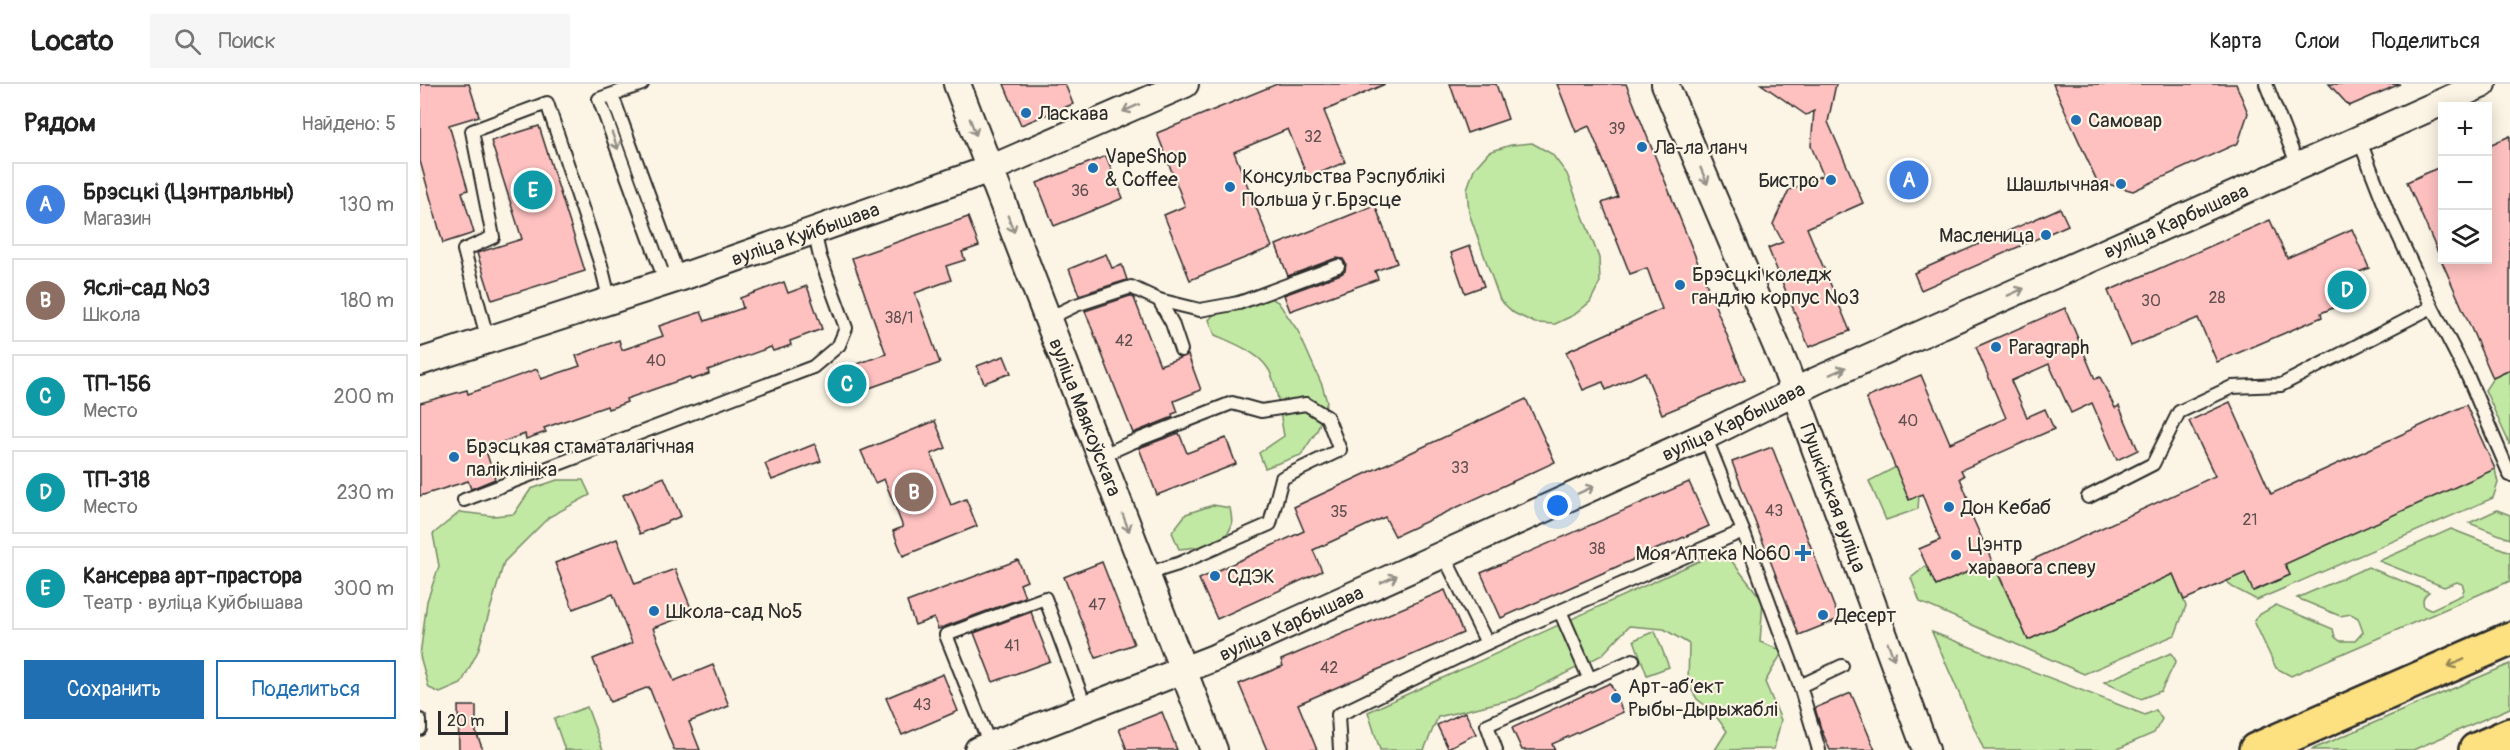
<!DOCTYPE html>
<html lang="ru">
<meta charset="utf-8">
<style>
:root{--surface:#fff;--page:#f6f6f6;--text:#222;--muted:#767676;--line:#e0e0e0;--accent:#1f6fb2}
body{margin:0;font-family:Pangolin,sans-serif;background:var(--page);color:var(--text)}
.controls{position:absolute;right:18px;top:18px;display:grid;overflow:hidden;border-radius:0px;box-shadow:0 3px 15px #0003}
.controls button{width:54px;height:54px;display:grid;place-items:center;padding:0;border:0;border-bottom:2px solid var(--line);background:var(--surface);color:var(--text);font:30px sans-serif}
.scale{position:absolute;left:18px;bottom:15px;width:70px;box-sizing:border-box;padding-left:6px;border:3px solid #2b2b2b;border-top:0;font-size:16px;line-height:21px;white-space:nowrap;color:#2b2b2b;-webkit-text-stroke:4px #fcf5e5;paint-order:stroke}
.you{position:absolute;left:1138px;top:422px;width:21px;height:21px;margin:-15px;border:4px solid #fff;border-radius:50%;background:#1a73e8;box-shadow:0 0 0 9px #1a73e833}
.badge{display:grid;place-items:center;width:39px;height:39px;border-radius:50%;background:var(--accent);color:#fff;font-size:20px;font-weight:700}
.pin{position:absolute;translate:-50% -50%;border:3px solid #fff;box-shadow:0 2px 6px #0006}
.list{margin:0;padding:0;list-style:none}
h2{display:flex;justify-content:space-between;align-items:center;height:78px;margin:0;padding:0 24px;font-size:26px}
h2 small{font-size:20px;font-weight:400;color:var(--muted)}
.list li{display:grid;grid-template-columns:39px 1fr auto;gap:18px;align-items:center;box-sizing:border-box;height:84px;margin:0 12px 12px;padding:0 12px;border:2px solid var(--line);border-radius:0px}
.list b{display:block;font-size:22px;white-space:nowrap}
.list p{margin:0;font-size:20px;white-space:nowrap;color:var(--muted)}
.list em{font-size:20px;font-style:normal;color:var(--muted)}
.actions{display:flex;gap:12px;padding:18px 24px}
.actions a{flex:1;padding:14px 0;border:2px solid var(--accent);border-radius:0px;text-align:center;font-size:21px;color:var(--accent)}
.actions .main{background:var(--accent);color:#fff}
.icon{flex:none;width:33px;height:33px;fill:none;stroke:currentColor;stroke-width:2;stroke-linecap:round;stroke-linejoin:round}
.map{position:relative;flex:none;width:2090px;height:666px;overflow:hidden}
header{display:flex;align-items:center;gap:36px;box-sizing:border-box;height:84px;padding:0 30px;background:var(--surface);border-bottom:2px solid var(--line)}
header strong{font-size:28px}
nav{display:flex;gap:33px;margin-inline-start:auto;font-size:21px}
.search{width:420px;height:54px;background:var(--page);display:flex;align-items:center;gap:15px;box-sizing:border-box;padding:0 21px;border-radius:0px;color:var(--muted);font-size:22px}
main{display:flex}
aside{flex:1;background:var(--surface)}
.map>svg:first-child{display:block}
</style>
<header>
<strong>Locato</strong>
<div class="search"><svg class="icon" aria-label="search" viewBox="0 0 24 24"><circle cx="10" cy="10" r="6"/><path d="M15 15l6 6"/></svg>Поиск</div>
<nav><a>Карта</a><a>Слои</a><a>Поделиться</a></nav>
</header>
<main>
<aside>
<h2>Рядом<small>Найдено: 5</small></h2>
<ul class="list">
<li><span class="badge" style="background:#3f7fe0">A</span><div><b>Брэсцкі (Цэнтральны)</b><p>Магазин</p></div><em>130 m</em></li>
<li><span class="badge" style="background:#8d6e63">B</span><div><b>Яслі-сад №3</b><p>Школа</p></div><em>180 m</em></li>
<li><span class="badge" style="background:#0f9aa8">C</span><div><b>ТП-156</b><p>Место</p></div><em>200 m</em></li>
<li><span class="badge" style="background:#0f9aa8">D</span><div><b>ТП-318</b><p>Место</p></div><em>230 m</em></li>
<li><span class="badge" style="background:#0f9aa8">E</span><div><b>Кансерва арт-прастора</b><p>Театр · вуліца Куйбышава</p></div><em>300 m</em></li>
</ul>
<div class="actions"><a class="main">Сохранить</a><a>Поделиться</a></div>
</aside>
<div class="map">
<svg width="2090" height="666" viewBox="0 0 2090 666">
<rect width="100%" height="100%" fill="#fcf5e5"/>
<filter id="ink" filterUnits="userSpaceOnUse"><feTurbulence type="fractalNoise" baseFrequency=".0167" numOctaves="2"/><feDisplacementMap in="SourceGraphic" scale="12" xChannelSelector="R" yChannelSelector="G"/><feConvolveMatrix kernelMatrix="1 2 1 2 8 2 1 2 1" color-interpolation-filters="sRGB"/></filter>
<g filter="url(#ink)">
<g fill="#c2e9a3" stroke="#768a67" stroke-width="1.5">
<polygon points="1112,59 1132,70 1147,90 1179,174 1180,198 1170,218 1154,231 1135,240 1115,239 1094,229 1080,216 1049,129 1047,105 1054,85 1069,68 1091,61"/>
<path d="M837,206L858,218L878,247L902,301L907,318L897,347L881,371L845,384L839,369L864,352C860,333 858,298 847,283C837,268 811,258 795,251L789,236L808,214Z"/>
<polygon points="2090,286 2090,361 2065,306 2073,294"/>
<polygon points="1476,383 1490,415 1499,411 1498,425 1466,436 1449,397"/>
<polygon points="2075,385 2078,399 2073,414 1837,516 1812,503 1807,497 1813,463 1834,507 1870,491 1865,480"/>
<polygon points="137,396 163,396 170,411 129,433 84,478 58,567 41,600 20,609 9,604 0,572 7,517 19,482 13,450 40,428 73,432 94,430 111,405"/>
<path d="M793,421L810,424C811,430 813,437 811,443C805,460 774,464 759,465L752,448L766,430Z"/>
<polygon points="2077,426 2090,431 2090,455 2049,439"/>
<path d="M2031,445L2090,468V497L1871,592L1856,584L1834,537L1837,532L1856,521L1913,545L1915,553L1920,557H1935L1943,548L1938,534L1931,530L1920,532L1877,514L1948,483L2009,508C2003,513 2002,515 2004,523L2010,526L2042,511L2044,505L2042,500L2037,498L2024,503L1959,477Z"/>
<polygon points="1303,466 1343,517 1340,558 1363,567 1345,598 1361,636 1354,665 1295,666 1307,647 1292,627 1277,615 1268,600 1269,560 1244,545 1209,542 1182,571 1097,614 1018,633 1004,666 960,666 948,628"/>
<polygon points="1572,477 1608,556 1753,490 1766,522 1755,551 1664,590 1500,518 1491,494 1507,481 1516,502"/>
<polygon points="1235,547 1249,583 1227,591 1214,556"/>
<polygon points="1512,548 1725,631 1736,626 1742,635 1734,649 1695,666 1564,666"/>
<polygon points="1751,569 1756,577 1741,607 1721,615 1684,598"/>
<polygon points="2090,580 2090,624 1993,666 1891,666"/>
<polygon points="167,623 183,666 145,666 134,635"/>
</g>
<g fill="#fec1c0" stroke="#2b2b2b" stroke-width="1.5">
<polygon points="0,0 49,0 59,32 29,41 48,106 42,108 54,149 23,159 0,77"/>
<polygon points="584,0 645,0 653,20 601,41"/>
<polygon points="857,0 965,0 904,27 925,78 888,94 868,45 814,68 852,163 770,196 744,131 765,122 737,49"/>
<polygon points="1030,0 1076,0 1088,35 1047,49"/>
<polygon points="1137,0 1206,0 1325,296 1242,330 1225,288 1186,306 1183,298 1163,306 1146,268 1242,225 1227,184 1210,190 1182,119 1198,113 1190,93 1169,42 1156,48"/>
<polygon points="1341,0 1416,0 1408,38 1443,119 1387,144 1430,247 1389,263 1348,164 1363,158 1353,140 1369,106 1403,91 1391,62 1394,27 1386,31"/>
<polygon points="1633,0 1816,0 1828,29 1818,59 1713,107 1677,97"/>
<polygon points="1909,0 1980,0 1929,22"/>
<polygon points="119,42 165,187 72,216 57,169 102,155 71,57"/>
<polygon points="2090,52 2090,286 2073,294 1987,98 2022,82 2022,176 2067,176 2067,62"/>
<polygon points="686,72 703,114 634,142 617,99"/>
<polygon points="955,121 977,179 955,187 958,195 870,227 864,211 921,190 925,187 926,180 923,175 916,174 868,192 856,161"/>
<polygon points="1640,124 1648,141 1501,206 1494,189"/>
<polygon points="548,133 559,162 542,168 545,176 526,182 531,196 495,209 520,279 441,307 443,311 421,318 411,289 466,270 432,174"/>
<polygon points="1850,136 1867,174 1932,145 1949,184 1937,189 1946,210 1901,229 1902,233 1797,278 1778,234 1711,262 1688,207"/>
<polygon points="1050,162 1064,202 1045,209 1031,169"/>
<polygon points="686,170 692,184 702,181 707,196 659,211 649,185"/>
<polygon points="364,198 368,209 387,202 402,245 370,257 371,261 363,264 353,267 351,263 288,286 289,290 271,296 269,293 206,315 207,318 197,322 188,325 187,322 124,344 126,348 106,355 105,350 65,364 75,395 51,405 48,397 0,412 0,319 47,306 48,310 117,285 121,295 160,282 156,272 199,256 202,266 243,252 239,242 281,228 285,237 323,224 320,214"/>
<polygon points="710,212 714,214 740,281 768,271 781,306 754,317 758,328 752,330 753,333 713,349 665,227"/>
<polygon points="1645,224 1675,295 1680,293 1695,324 1699,322 1718,366 1697,376 1672,319 1651,329 1629,280 1591,297 1607,333 1625,325 1634,345 1541,386 1544,392 1540,394 1553,427 1550,428 1572,477 1516,502 1499,465 1520,456 1502,410 1489,416 1446,314 1501,291 1530,359 1586,334 1556,263"/>
<polygon points="584,272 591,289 564,299 557,282"/>
<polygon points="1106,315 1135,378 975,452 965,433 893,466 902,487 797,535 779,495 884,447 874,423"/>
<polygon points="1810,318 1851,410 2046,321 2075,385 1865,480 1870,491 1833,507 1825,489 1764,516 1753,490 1608,556 1579,491 1795,392 1769,337"/>
<polygon points="515,337 526,364 511,370 531,421 546,415 557,442 483,472 473,447 483,443 464,395 455,399 441,367"/>
<polygon points="759,349 767,369 806,354 816,380 737,411 719,364"/>
<polygon points="395,360 401,377 352,396 345,380"/>
<polygon points="1352,363 1419,535 1379,551 1312,378"/>
<polygon points="244,393 261,432 220,450 203,411"/>
<polygon points="1269,398 1289,442 1081,534 1061,489"/>
<polygon points="197,455 215,500 255,485 273,529 233,544 254,597 293,581 309,622 269,638 280,666 254,666 229,603 190,618 173,575 212,559 193,510 153,525 135,479"/>
<polygon points="598,476 607,497 600,500 605,513 518,545 514,534 495,541 487,518"/>
<polygon points="682,478 714,560 676,574 644,493"/>
<polygon points="1025,506 1043,549 878,620 897,666 847,666 819,600 863,582 861,576"/>
<polygon points="611,528 630,577 573,598 554,549"/>
<polygon points="523,590 538,627 482,651 466,614"/>
<polygon points="1190,599 1203,628 1132,660 1135,666 1102,666 1092,644"/>
<polygon points="1431,609 1455,666 1410,666 1401,645 1395,624"/>
<polygon points="38,622 56,622 56,648 63,666 39,666"/>
<polygon points="742,628 757,666 707,666 699,645"/>
<polygon points="1045,628 1056,650 1028,664 1017,641"/>
</g>
<g fill="none" stroke-linecap="round" stroke-linejoin="round">
<defs>
<g id="service">
<polyline points="222,0 179,15 246,199"/>
<polyline points="1846,0 1878,82"/>
<polyline points="192,11 259,194"/>
<polyline points="1939,55 1967,127 2012,223"/>
<polyline points="739,216 780,226 819,219 918,182"/>
<polyline points="627,235 656,221 711,203 739,216 752,239 761,266"/>
<polyline points="68,257 44,166 73,153 52,47 127,19 181,181 190,218"/>
<polyline points="681,372 710,359 812,319 841,327 886,320 907,333 920,366 862,394 850,440 758,480 726,490"/>
<polyline points="1668,413 1733,380 1759,328 1812,303 1861,301 2012,223 2048,293 2090,391"/>
<polyline points="44,416 393,283 419,261 426,244 400,173 394,147"/>
<polyline points="1323,447 1380,602"/>
<polyline points="1023,470 1067,559"/>
<polyline points="1140,527 1170,596"/>
<polyline points="0,636 0,645"/>
<polyline points="570,661 526,551 625,514 666,624"/>
<polyline points="920,666 918,631 1067,559 1323,447 1285,352"/>
<polyline points="1076,666 1067,641 1213,576"/>
<polyline points="1399,666 1380,602 1422,582"/>
</g>
<g id="minor">
<path id="s1" d="M537,0L794,666"/>
<path id="s2" d="M1245,0L1365,282L1506,666"/>
<path id="s3" d="M0,278L259,194L570,85L765,0"/>
<path id="s4" d="M558,666L794,574L1285,352L1396,297L2063,0"/>
</g>
<g id="primary">
<polyline points="1836,666 2090,555"/>
<polyline points="2056,666 2090,651"/>
</g>
</defs>
<use href="#service" stroke="#2b2b2b" stroke-width="16"/>
<use href="#minor" stroke="#2b2b2b" stroke-width="30"/>
<use href="#primary" stroke="#2b2b2b" stroke-width="38"/>
<use href="#service" stroke="#fcf5e5" stroke-width="12"/>
<use href="#minor" stroke="#fcf5e5" stroke-width="26"/>
<use href="#primary" stroke="#fde080" stroke-width="33"/>
</g>
<defs><path id="oneway-shaft" d="M-6 0H5M1.5-3L5.5 0L1.5 3" fill="none" stroke-width="1.6" stroke-linecap="round" stroke-linejoin="round" transform="scale(1.5)"/></defs>
<g stroke="#949088">
<use href="#oneway-shaft" transform="translate(711 24) rotate(156)"/>
<use href="#oneway-shaft" transform="translate(553 43) rotate(69)"/>
<use href="#oneway-shaft" transform="translate(195 57) rotate(70)"/>
<use href="#oneway-shaft" transform="translate(1284 92) rotate(67)"/>
<use href="#oneway-shaft" transform="translate(591 140) rotate(69)"/>
<use href="#oneway-shaft" transform="translate(1596 208) rotate(-24)"/>
<use href="#oneway-shaft" transform="translate(1418 287) rotate(-24)"/>
<use href="#oneway-shaft" transform="translate(1166 406) rotate(-24)"/>
<use href="#oneway-shaft" transform="translate(706 439) rotate(69)"/>
<use href="#oneway-shaft" transform="translate(969 495) rotate(-24)"/>
<use href="#oneway-shaft" transform="translate(1471 567) rotate(70)"/>
</g>
<use stroke="#948656" href="#oneway-shaft" transform="translate(2036 579) rotate(156)"/>
</g>
<g fill="#1f6fb2" stroke="#fcf5e5" stroke-width="2">
<circle cx="606" cy="29" r="6"/>
<circle cx="1656" cy="36" r="6"/>
<circle cx="1222" cy="63" r="6"/>
<circle cx="673" cy="84" r="6"/>
<circle cx="1411" cy="96" r="6"/>
<circle cx="1701" cy="100" r="6"/>
<circle cx="810" cy="103" r="6"/>
<circle cx="1626" cy="151" r="6"/>
<circle cx="1260" cy="201" r="6"/>
<circle cx="1576" cy="263" r="6"/>
<circle cx="34" cy="373" r="6"/>
<circle cx="1529" cy="423" r="6"/>
<path d="M1380 460h6v6h6v6h-6v6h-6v-6h-6v-6h6z"/>
<circle cx="1536" cy="471" r="6"/>
<circle cx="795" cy="492" r="6"/>
<circle cx="234" cy="527" r="6"/>
<circle cx="1403" cy="531" r="6"/>
<circle cx="1196" cy="614" r="6"/>
</g>
<g text-anchor="middle" dominant-baseline="central" stroke-width="4.5" stroke-linejoin="round" paint-order="stroke">
<g font-size="16" fill="#605050">
<text x="1197" y="45">39</text>
<text x="893" y="53">32</text>
<text x="660" y="107">36</text>
<text x="1797" y="214">28</text>
<text x="1731" y="217">30</text>
<text x="479" y="234">38/1</text>
<text x="704" y="257">42</text>
<text x="236" y="277">40</text>
<text x="1488" y="337">40</text>
<text x="1040" y="384">33</text>
<text x="1354" y="427">43</text>
<text x="919" y="428">35</text>
<text x="1830" y="436">21</text>
<text x="1177" y="465">38</text>
<text x="677" y="521">47</text>
<text x="592" y="562">41</text>
<text x="909" y="584">42</text>
<text x="502" y="621">43</text>
</g>
<g font-size="20" fill="#2b2b2b" stroke="#fcf5e5" text-anchor="start">
<text x="618" y="29">Ласкава</text>
<text x="1668" y="36">Самовар</text>
<text x="1234" y="63">Ла-ла ланч</text>
<text x="685" y="72">VapeShop<tspan x="685" dy="23">&amp; Coffee</tspan></text>
<text x="822" y="92">Консульства Рэспублікі<tspan x="822" dy="23">Польша ў г.Брэсце</tspan></text>
<text x="1399" y="96" text-anchor="end">Бистро</text>
<text x="1689" y="100" text-anchor="end">Шашлычная</text>
<text x="1614" y="151" text-anchor="end">Масленица</text>
<text x="1272" y="190">Брэсцкі коледж<tspan x="1272" dy="23">гандлю корпус №3</tspan></text>
<text x="1588" y="263">Paragraph</text>
<text x="46" y="362">Брэсцкая стаматалагічная<tspan x="46" dy="23">паліклініка</tspan></text>
<text x="1541" y="423">Дон Кебаб</text>
<text x="1548" y="460">Цэнтр<tspan x="1548" dy="23">харавога спеву</tspan></text>
<text x="1371" y="469" text-anchor="end">Моя Аптека №60</text>
<text x="807" y="492">СДЭК</text>
<text x="246" y="527">Школа-сад №5</text>
<text x="1415" y="531">Десерт</text>
<text x="1208" y="602">Арт-абʼект<tspan x="1208" dy="23">Рыбы-Дырыжаблі</tspan></text>
</g>
<g font-size="20" fill="#2b2b2b" stroke="#fcf5e5">
<text stroke="none"><textPath href="#s4" startOffset="1310">вуліца Карбышава</textPath></text>
<text stroke="none"><textPath href="#s3" startOffset="406">вуліца Куйбышава</textPath></text>
<text stroke="none"><textPath href="#s1" startOffset="357">вуліца Маякоўскага</textPath></text>
<text stroke="none"><textPath href="#s4" startOffset="824">вуліца Карбышава</textPath></text>
<text stroke="none"><textPath href="#s2" startOffset="447">Пушкінская вуліца</textPath></text>
<text stroke="none"><textPath href="#s4" startOffset="338">вуліца Карбышава</textPath></text>
</g>
</g>
</svg>
<div class="controls">
<button>+</button>
<button>−</button>
<button><svg class="icon" aria-label="layers" viewBox="0 0 24 24"><path d="M12 4l9 5-9 5-9-5zM3 14l9 5 9-5"/></svg></button>
</div>
<div class="scale">20 m</div>
<div class="you"></div>
<div class="pin badge" style="left:1489px;top:96px;background:#3f7fe0">A</div>
<div class="pin badge" style="left:494px;top:408px;background:#8d6e63">B</div>
<div class="pin badge" style="left:427px;top:300px;background:#0f9aa8">C</div>
<div class="pin badge" style="left:1927px;top:206px;background:#0f9aa8">D</div>
<div class="pin badge" style="left:113px;top:106px;background:#0f9aa8">E</div>
</div>
</main>
